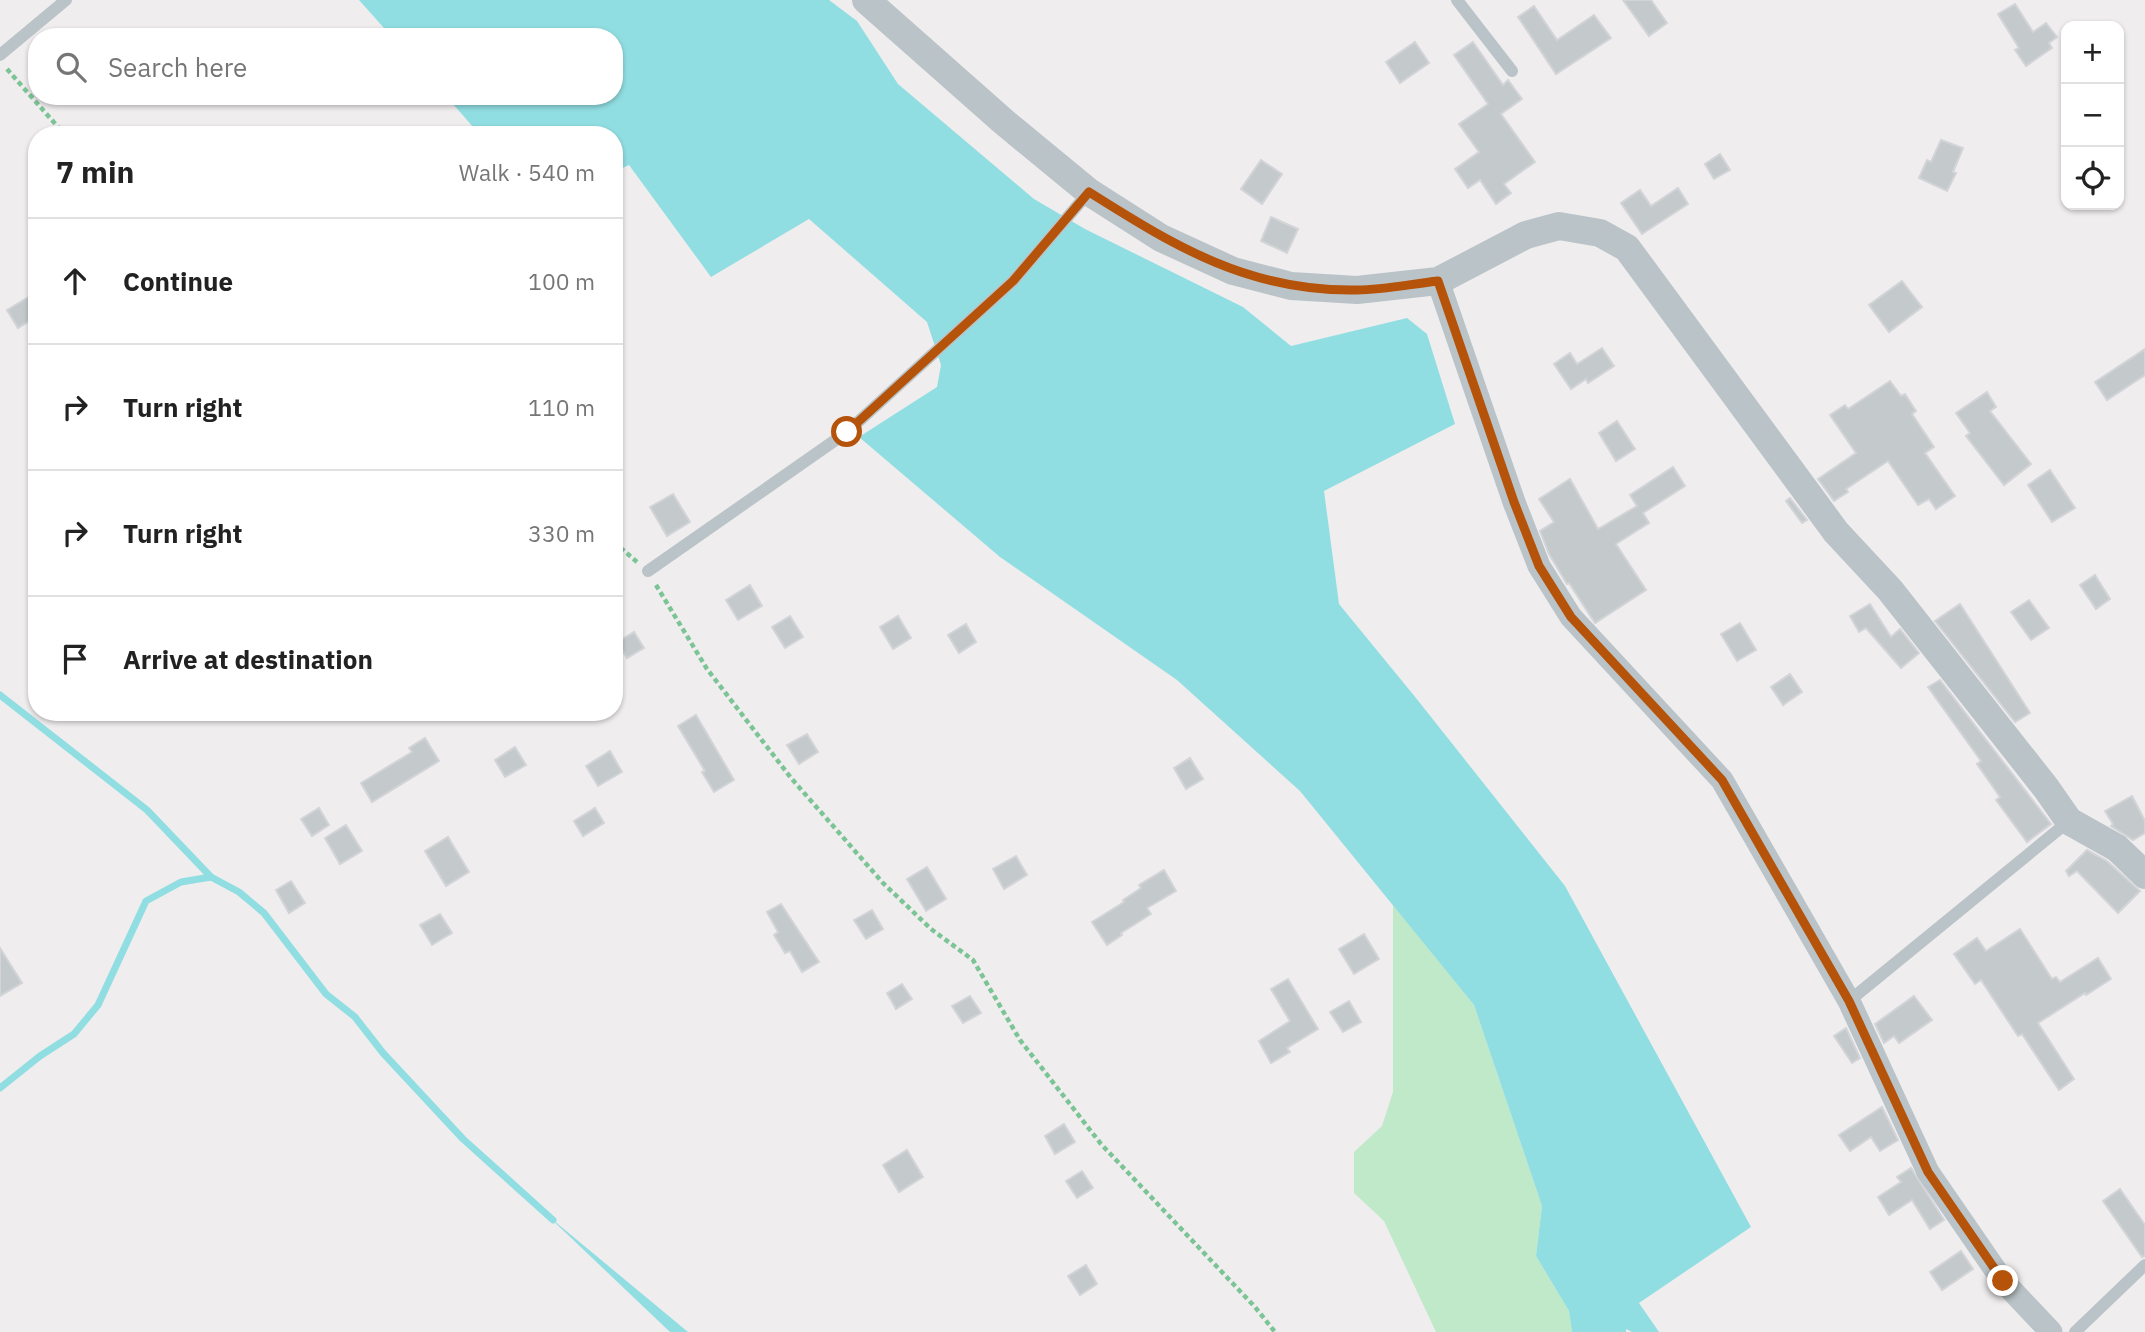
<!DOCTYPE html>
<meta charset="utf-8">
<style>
:root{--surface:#fff;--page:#f2f2f2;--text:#222;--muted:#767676;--line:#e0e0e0}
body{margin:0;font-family:"IBM Plex Sans",sans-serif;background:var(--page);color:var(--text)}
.controls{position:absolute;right:21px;top:21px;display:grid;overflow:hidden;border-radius:14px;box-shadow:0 2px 5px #0004}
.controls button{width:63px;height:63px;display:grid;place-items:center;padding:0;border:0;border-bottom:2px solid var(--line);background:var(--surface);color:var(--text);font:35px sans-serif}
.stop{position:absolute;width:21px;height:21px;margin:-16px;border:5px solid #b45309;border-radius:50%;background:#fff}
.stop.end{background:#b45309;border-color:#fff;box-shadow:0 2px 7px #0008}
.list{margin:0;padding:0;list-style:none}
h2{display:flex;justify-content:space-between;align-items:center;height:91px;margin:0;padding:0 28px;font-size:30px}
h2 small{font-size:23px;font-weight:400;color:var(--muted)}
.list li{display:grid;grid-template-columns:46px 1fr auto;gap:21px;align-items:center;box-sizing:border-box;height:126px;padding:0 28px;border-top:2px solid var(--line)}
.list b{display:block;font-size:26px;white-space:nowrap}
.list em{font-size:23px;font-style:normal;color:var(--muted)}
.icon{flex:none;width:38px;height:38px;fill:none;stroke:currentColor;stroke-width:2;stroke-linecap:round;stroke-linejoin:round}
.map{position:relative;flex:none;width:2145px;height:1332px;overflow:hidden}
.search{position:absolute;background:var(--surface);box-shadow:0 2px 5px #0004;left:28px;top:28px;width:595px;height:77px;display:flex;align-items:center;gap:18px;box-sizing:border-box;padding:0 24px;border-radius:28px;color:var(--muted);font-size:26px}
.panel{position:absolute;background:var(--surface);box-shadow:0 2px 5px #0004;left:28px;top:126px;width:595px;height:595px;border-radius:28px}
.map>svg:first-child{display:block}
</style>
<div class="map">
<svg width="2145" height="1332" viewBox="0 0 2145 1332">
<rect width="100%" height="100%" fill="#f0edee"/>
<polygon fill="#bfe9c9" points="1393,905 1474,1005 1542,1206 1536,1256 1569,1311 1572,1332 1436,1332 1384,1221 1354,1193 1354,1152 1382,1126 1393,1092"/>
<g fill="#91dee2">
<polygon points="359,0 829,0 857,21 898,84 1034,199 1085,229 1243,307 1291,346 1407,318 1427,334 1455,424 1324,491 1339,604 1416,698 1565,886 1751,1227 1639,1303 1659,1332 1632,1332 1626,1329 1626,1332 1572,1332 1569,1311 1536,1256 1542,1206 1474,1005 1300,791 1177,680 1000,557 859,437 937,387 941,365 927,322 809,219 711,277 629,165 614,172 614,135 480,135 446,96 614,96 614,37 392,37"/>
<polygon points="547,1215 688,1332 670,1332"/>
</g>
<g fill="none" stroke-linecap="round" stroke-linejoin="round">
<g stroke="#91dee2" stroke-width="7">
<polyline points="0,695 147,810 211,877"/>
<polyline points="0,1088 40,1056 74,1034 98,1005 146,901 181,882 211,877 239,892 264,913 326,994 355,1017 383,1053 463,1139 553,1220"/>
</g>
</g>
<g fill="#c4c9cc" stroke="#d2d4d8" stroke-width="2">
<polygon points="1623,0 1651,0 1667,23 1649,36"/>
<polygon points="2015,4 2033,32 2046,23 2057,37 2049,43 2052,48 2026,66 2015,50 2019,48 1998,14"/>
<polygon points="1534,6 1557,40 1594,15 1611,38 1556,74 1518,17"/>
<polygon points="1415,42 1429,63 1400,83 1386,62"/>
<polygon points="1473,42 1503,85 1508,80 1522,99 1501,114 1535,162 1504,184 1511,193 1496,204 1480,180 1468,188 1455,169 1479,152 1459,124 1488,104 1454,55"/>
<polygon points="1941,140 1963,148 1953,172 1956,173 1947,191 1919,178 1927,160 1931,162"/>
<polygon points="1720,154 1730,170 1714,179 1705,164"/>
<polygon points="1261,160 1282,174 1262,204 1241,189"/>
<polygon points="1678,188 1688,204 1642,234 1621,203 1640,190 1651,206"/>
<polygon points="1271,217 1298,229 1287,253 1261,241"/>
<polygon points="1902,281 1922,307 1889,332 1869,305"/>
<polygon points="37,292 37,316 18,328 7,310"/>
<polygon points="1602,348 1614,366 1588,383 1586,379 1571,389 1554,364 1570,353 1577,364"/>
<polygon points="2145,349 2145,375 2107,400 2095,382"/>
<polygon points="1890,381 1901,396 1905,394 1916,411 1912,414 1934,447 1925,453 1955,496 1936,509 1929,499 1918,505 1888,461 1846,489 1848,492 1834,501 1818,479 1856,453 1830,415 1845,405 1848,409"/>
<polygon points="1987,392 1996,407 1990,411 2031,464 2004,485 1966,436 1970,433 1956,413"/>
<polygon points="1617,421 1635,449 1616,461 1599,433"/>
<polygon points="1673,467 1685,486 1643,513 1649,523 1616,544 1646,590 1595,623 1569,583 1567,584 1549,554 1540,531 1554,522 1539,499 1570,479 1598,529 1637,506 1630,495"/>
<polygon points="2050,470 2075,508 2052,522 2028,485"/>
<polygon points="673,494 690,522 667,536 650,507"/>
<polygon points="1790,498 1807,520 1802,523 1786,501"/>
<polygon points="2095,575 2110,599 2096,609 2080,585"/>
<polygon points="750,585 762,606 738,620 726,600"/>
<polygon points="2029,600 2049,628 2031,640 2011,612"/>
<polygon points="1870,604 1891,637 1900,629 1919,653 1901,668 1866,628 1859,632 1850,616"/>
<polygon points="1960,604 2030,713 2015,722 1935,621"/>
<polygon points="790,616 803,637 785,648 772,627"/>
<polygon points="898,616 911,638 893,649 880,627"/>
<polygon points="1740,623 1756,650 1737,661 1721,634"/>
<polygon points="966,624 976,642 959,653 948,635"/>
<polygon points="634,632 644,648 627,658 618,642"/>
<polygon points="1790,674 1802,692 1783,705 1771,687"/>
<polygon points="1940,680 2051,824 2027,842 1996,800 2000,797 1977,764 1981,761 1928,687"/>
<polygon points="696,715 734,780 714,792 702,772 705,771 678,726"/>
<polygon points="807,734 818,752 799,764 787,745"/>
<polygon points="425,738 439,761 372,802 361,783 412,752 409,748"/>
<polygon points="515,747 526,765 505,777 495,760"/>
<polygon points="610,751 622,772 598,786 586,766"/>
<polygon points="1190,758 1203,779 1186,789 1174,768"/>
<polygon points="2132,796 2145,821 2145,833 2133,840 2111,826 2113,824 2105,811"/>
<polygon points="319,808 329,825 312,836 301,819"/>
<polygon points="595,808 604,823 583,836 574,821"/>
<polygon points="346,825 362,851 340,864 325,838"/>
<polygon points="448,837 469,872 446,886 425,851"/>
<polygon points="2087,850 2107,861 2140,891 2118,913 2077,871 2069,876 2066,871"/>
<polygon points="1016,856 1027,875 1004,889 993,869"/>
<polygon points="927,867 946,899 926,911 907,879"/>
<polygon points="1164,870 1176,891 1147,908 1151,914 1121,933 1122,935 1107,945 1092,922 1124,902 1123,900 1141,888 1139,885"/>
<polygon points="291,881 305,903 289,913 276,890"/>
<polygon points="781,904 819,962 802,972 790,951 785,953 774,935 778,932 767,912"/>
<polygon points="872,910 883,929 866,939 854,920"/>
<polygon points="440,914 452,933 432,945 420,925"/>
<polygon points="2020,929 2052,979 2056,977 2060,982 2098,958 2111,979 2086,995 2085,993 2038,1023 2074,1079 2059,1090 2022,1034 2018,1036 1981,980 1975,984 1954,954 1977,938 1986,951"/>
<polygon points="1364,934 1379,959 1354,974 1339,949"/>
<polygon points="0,948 22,983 0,996"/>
<polygon points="1288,979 1318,1029 1287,1048 1290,1052 1271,1063 1259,1041 1290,1021 1271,989"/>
<polygon points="902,984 912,999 896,1009 887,993"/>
<polygon points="970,996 981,1013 963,1023 952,1006"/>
<polygon points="1914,996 1932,1020 1899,1043 1894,1036 1884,1043 1875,1024"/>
<polygon points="1349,1001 1361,1022 1343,1032 1330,1012"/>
<polygon points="1846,1028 1860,1058 1852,1063 1834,1036"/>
<polygon points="1882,1107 1898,1140 1880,1151 1871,1137 1850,1151 1839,1135"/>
<polygon points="1064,1124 1075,1142 1055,1154 1045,1136"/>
<polygon points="907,1150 923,1177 899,1192 883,1165"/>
<polygon points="1911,1168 1944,1220 1930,1229 1912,1200 1889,1215 1878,1197 1901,1182 1897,1177"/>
<polygon points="1082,1171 1093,1188 1077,1198 1066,1181"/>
<polygon points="2120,1189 2145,1225 2145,1256 2142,1257 2103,1201"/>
<polygon points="1961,1251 1973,1269 1942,1290 1930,1272"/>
<polygon points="1086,1265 1097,1284 1080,1295 1068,1276"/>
</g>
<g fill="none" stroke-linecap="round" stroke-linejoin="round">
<g stroke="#7bc495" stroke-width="4.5" stroke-dasharray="5 3.5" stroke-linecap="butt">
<polyline points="7,69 65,135"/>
<polyline points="614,542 637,562"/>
<polyline points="656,585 707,669 791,778 883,883 931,929 973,960 1020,1040 1101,1144 1255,1307 1275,1332"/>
</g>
<g stroke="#bac4c8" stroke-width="12">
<polyline points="1457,0 1512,71"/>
<polyline points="0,55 66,0"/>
<polyline points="648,571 847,432 1013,281 1089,192"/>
<polyline points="1849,1001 2069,821"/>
<polyline points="2075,1332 2145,1265"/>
</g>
<polyline stroke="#bac4c8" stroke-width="23" points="1438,281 1514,502 1539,566 1571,617 1722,780 1849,1001 1928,1172 2003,1281 2051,1332"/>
<polyline stroke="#bac4c8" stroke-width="28" points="866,0 1004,122 1089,192 1161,238 1233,271 1291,286 1357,290 1438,281 1526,235 1559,226 1600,233 1627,248 1836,532 1890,590 2046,788 2069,821 2117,848 2145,875"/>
</g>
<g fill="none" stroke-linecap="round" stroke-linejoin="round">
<path stroke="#b45309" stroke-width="9" d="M847,432L1013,281L1089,192C1176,247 1250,292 1357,290C1384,290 1411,284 1438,281L1514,502L1539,566L1571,617L1722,780L1849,1001L1928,1172L2003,1281"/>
</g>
</svg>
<div class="controls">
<button>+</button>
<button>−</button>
<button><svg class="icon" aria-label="locate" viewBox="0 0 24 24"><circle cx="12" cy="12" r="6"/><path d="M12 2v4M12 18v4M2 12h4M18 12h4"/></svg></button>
</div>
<div class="stop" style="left:847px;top:432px"></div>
<div class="stop end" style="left:2003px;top:1281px"></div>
<div class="search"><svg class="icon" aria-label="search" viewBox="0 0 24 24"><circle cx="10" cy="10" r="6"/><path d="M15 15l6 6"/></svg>Search here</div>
<section class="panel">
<h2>7 min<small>Walk · 540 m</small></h2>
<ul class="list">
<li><svg class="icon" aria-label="ahead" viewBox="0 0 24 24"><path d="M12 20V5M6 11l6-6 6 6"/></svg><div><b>Continue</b></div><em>100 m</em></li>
<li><svg class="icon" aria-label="right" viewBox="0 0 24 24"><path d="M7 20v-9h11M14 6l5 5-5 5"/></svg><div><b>Turn right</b></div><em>110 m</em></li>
<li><svg class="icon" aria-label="right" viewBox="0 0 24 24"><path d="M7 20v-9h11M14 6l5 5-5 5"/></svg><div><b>Turn right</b></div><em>330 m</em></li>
<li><svg class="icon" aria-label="arrive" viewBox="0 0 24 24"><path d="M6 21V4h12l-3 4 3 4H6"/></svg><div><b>Arrive at destination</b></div></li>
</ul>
</section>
</div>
